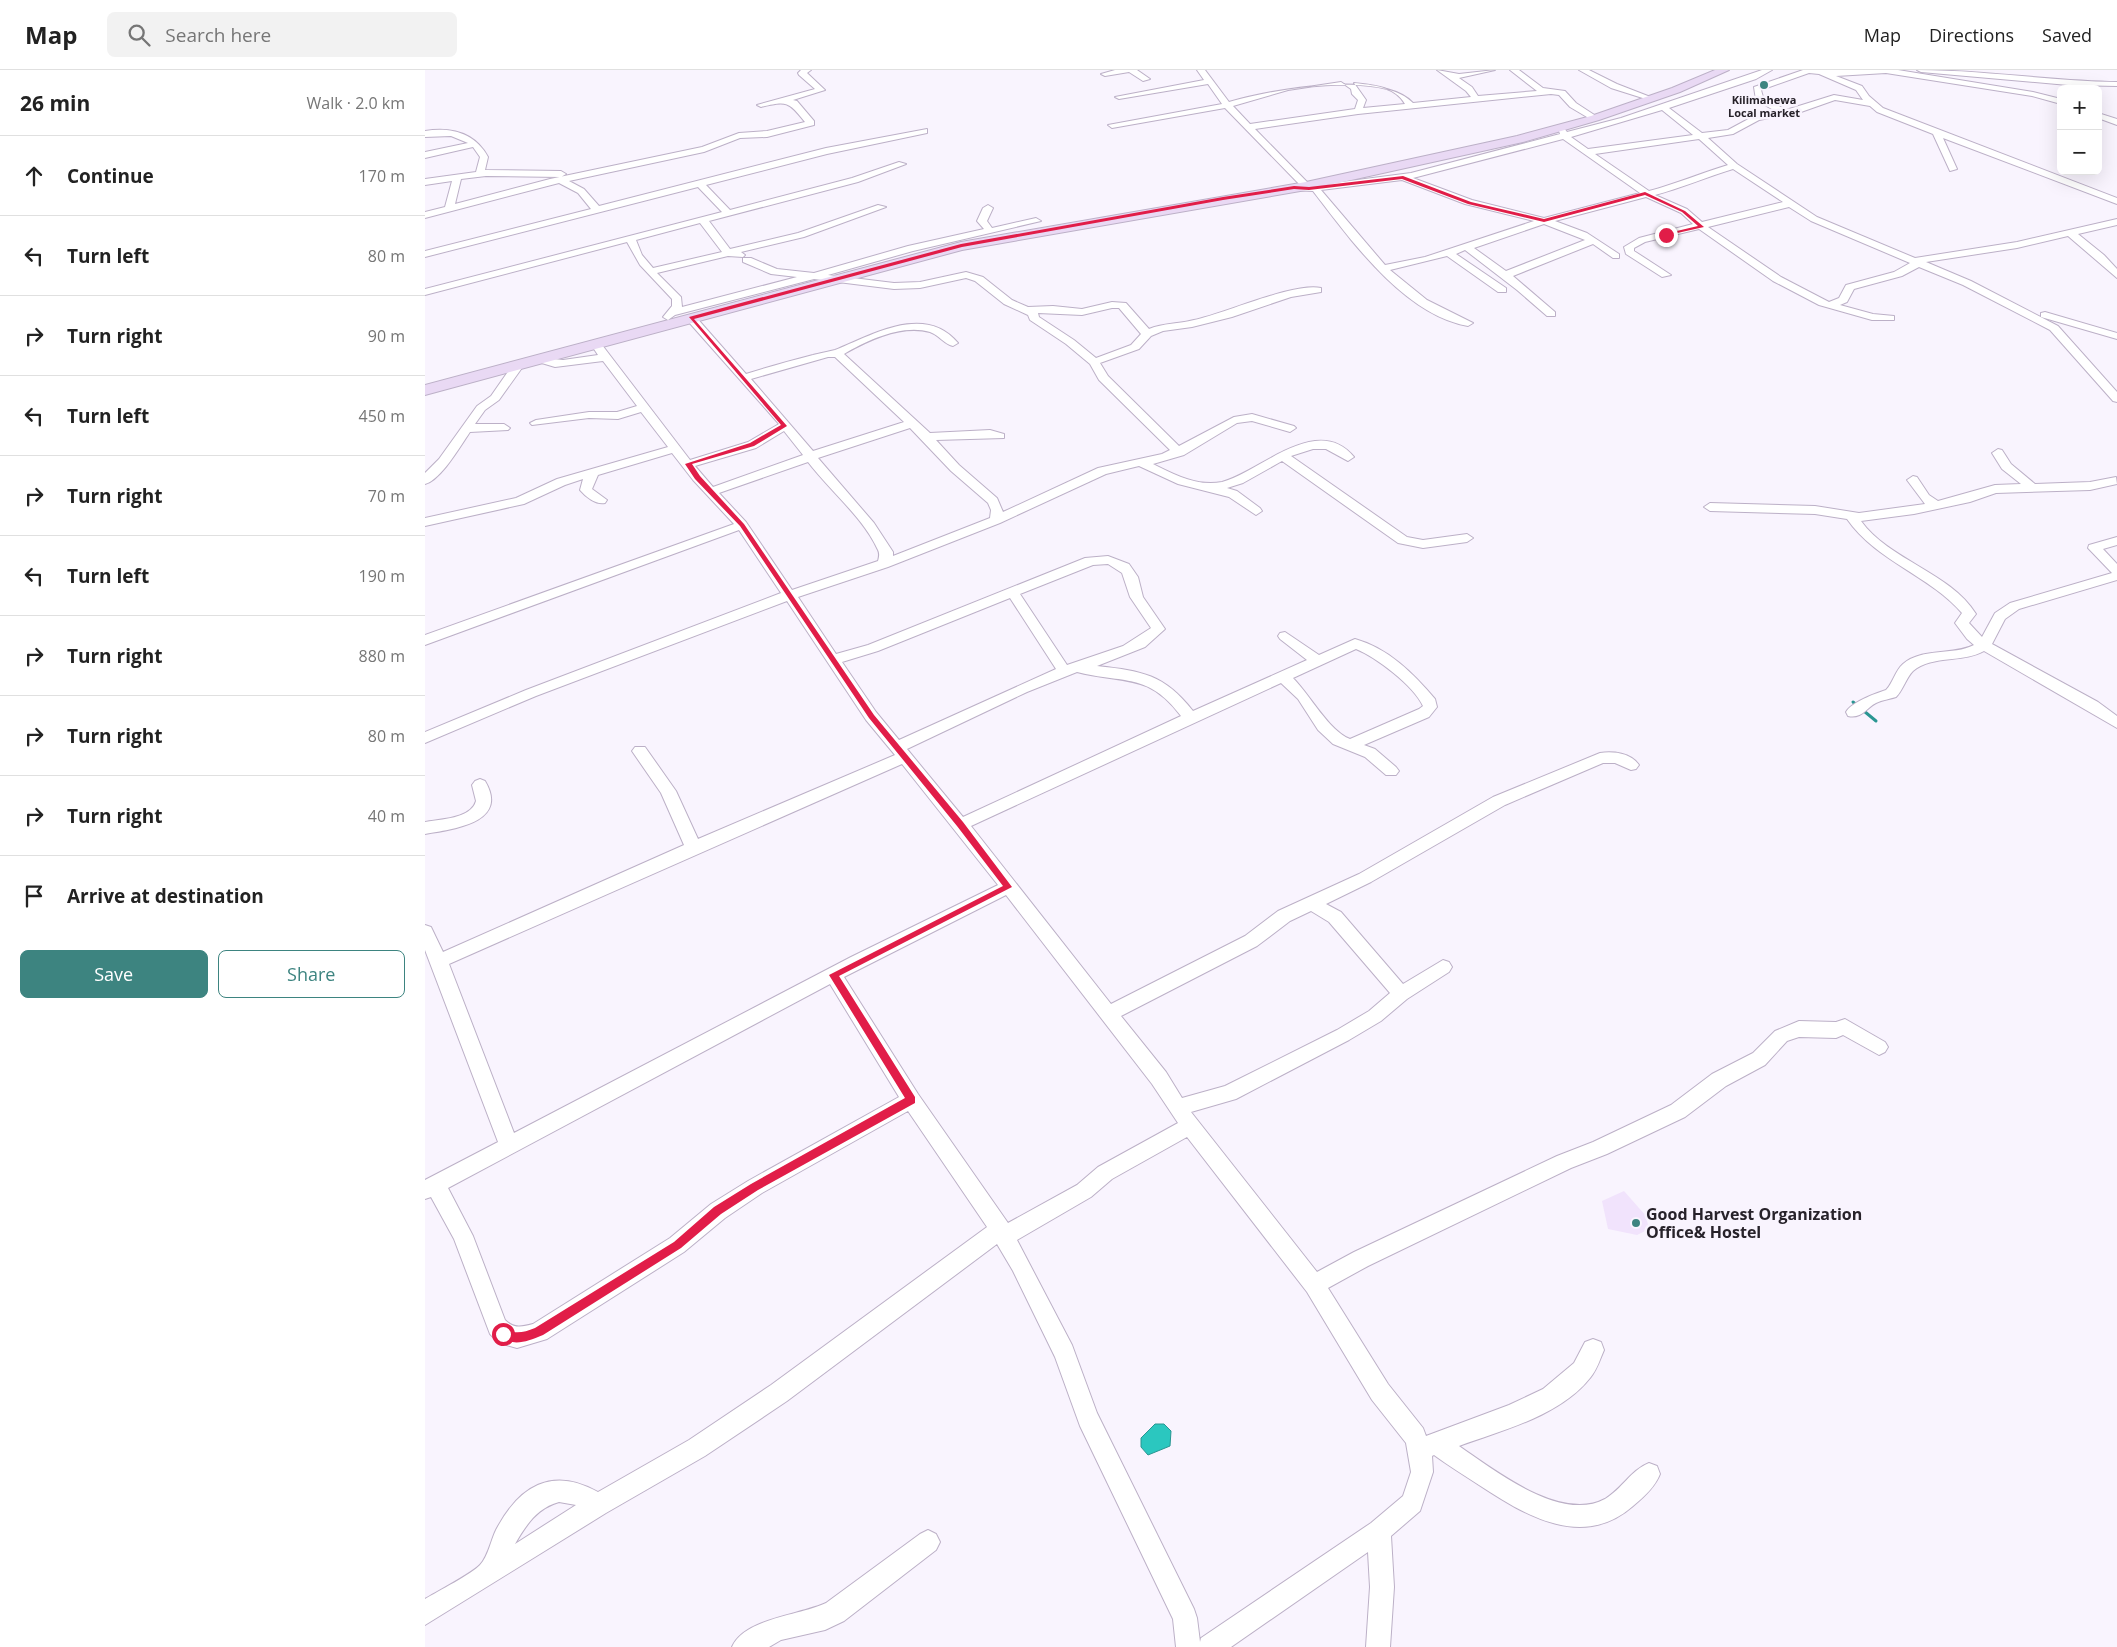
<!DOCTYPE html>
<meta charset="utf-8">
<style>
:root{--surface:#fff;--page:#f2f2f2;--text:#222;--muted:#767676;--line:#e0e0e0;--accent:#3d8480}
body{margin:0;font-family:"Open Sans",sans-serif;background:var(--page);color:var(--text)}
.controls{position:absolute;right:15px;top:15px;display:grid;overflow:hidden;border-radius:8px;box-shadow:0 5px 20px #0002}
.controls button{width:45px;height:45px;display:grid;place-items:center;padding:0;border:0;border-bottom:1px solid var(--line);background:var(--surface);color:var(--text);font:25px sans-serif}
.stop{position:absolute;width:15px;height:15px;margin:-11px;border:4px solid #e11d48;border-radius:50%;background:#fff}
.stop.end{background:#e11d48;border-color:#fff;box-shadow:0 1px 5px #0008}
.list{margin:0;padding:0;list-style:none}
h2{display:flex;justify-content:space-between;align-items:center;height:65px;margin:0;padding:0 20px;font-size:21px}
h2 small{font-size:16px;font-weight:400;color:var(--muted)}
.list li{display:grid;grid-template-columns:32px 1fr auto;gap:15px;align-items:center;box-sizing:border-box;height:80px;padding:0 20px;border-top:1px solid var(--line)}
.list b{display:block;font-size:19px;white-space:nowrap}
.list em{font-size:16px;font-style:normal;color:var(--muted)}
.actions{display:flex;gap:10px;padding:15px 20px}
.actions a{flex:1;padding:11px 0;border:1px solid var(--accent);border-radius:8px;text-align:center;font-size:18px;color:var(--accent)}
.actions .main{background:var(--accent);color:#fff}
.icon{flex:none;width:28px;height:28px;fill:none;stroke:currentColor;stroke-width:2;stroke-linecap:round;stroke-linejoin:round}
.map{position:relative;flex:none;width:1692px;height:1577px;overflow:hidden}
header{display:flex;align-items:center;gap:30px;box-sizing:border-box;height:70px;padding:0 25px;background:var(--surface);border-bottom:1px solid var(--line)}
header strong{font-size:24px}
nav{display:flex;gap:28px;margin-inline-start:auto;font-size:18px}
.search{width:350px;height:45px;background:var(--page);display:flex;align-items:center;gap:12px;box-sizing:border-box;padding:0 18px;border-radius:8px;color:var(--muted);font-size:19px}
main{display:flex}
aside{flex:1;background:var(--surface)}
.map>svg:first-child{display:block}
</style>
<header>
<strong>Map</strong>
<div class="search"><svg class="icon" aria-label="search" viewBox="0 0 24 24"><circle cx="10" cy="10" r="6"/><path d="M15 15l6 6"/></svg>Search here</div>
<nav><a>Map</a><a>Directions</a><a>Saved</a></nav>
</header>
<main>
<aside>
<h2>26 min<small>Walk · 2.0 km</small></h2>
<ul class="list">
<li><svg class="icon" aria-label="ahead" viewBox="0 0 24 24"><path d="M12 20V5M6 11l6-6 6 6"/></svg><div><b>Continue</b></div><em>170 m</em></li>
<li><svg class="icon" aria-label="left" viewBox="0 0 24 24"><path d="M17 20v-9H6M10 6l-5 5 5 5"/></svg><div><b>Turn left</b></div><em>80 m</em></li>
<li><svg class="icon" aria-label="right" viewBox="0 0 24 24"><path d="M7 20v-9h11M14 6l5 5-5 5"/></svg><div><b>Turn right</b></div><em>90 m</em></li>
<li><svg class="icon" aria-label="left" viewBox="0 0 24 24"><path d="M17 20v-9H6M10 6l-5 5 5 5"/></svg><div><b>Turn left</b></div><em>450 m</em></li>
<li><svg class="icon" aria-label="right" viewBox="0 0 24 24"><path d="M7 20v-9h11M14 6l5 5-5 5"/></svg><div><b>Turn right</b></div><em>70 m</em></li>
<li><svg class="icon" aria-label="left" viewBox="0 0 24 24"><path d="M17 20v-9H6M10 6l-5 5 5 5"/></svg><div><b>Turn left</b></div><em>190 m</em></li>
<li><svg class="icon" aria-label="right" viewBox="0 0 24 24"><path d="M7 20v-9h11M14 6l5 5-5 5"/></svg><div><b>Turn right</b></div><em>880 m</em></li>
<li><svg class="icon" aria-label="right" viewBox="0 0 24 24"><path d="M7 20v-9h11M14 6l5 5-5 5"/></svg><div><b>Turn right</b></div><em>80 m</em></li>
<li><svg class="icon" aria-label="right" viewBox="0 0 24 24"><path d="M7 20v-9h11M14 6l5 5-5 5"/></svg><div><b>Turn right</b></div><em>40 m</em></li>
<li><svg class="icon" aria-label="arrive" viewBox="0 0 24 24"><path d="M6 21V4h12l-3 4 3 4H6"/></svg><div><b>Arrive at destination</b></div></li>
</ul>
<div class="actions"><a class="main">Save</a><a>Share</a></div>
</aside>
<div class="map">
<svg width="1692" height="1577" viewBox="0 0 1692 1577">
<rect width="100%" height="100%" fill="#f9f4fe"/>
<polygon fill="#f1e3fc" points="1199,1121 1221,1146 1224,1159 1212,1165 1183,1159 1177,1131"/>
<polygon fill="#2bc7bf" stroke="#2a9692" points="730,1354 739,1354 746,1361 745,1376 723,1385 716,1377 716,1368"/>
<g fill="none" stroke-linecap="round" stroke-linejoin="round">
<polyline stroke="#2a9692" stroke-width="3" points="1428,632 1451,651"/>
<defs>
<g id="minor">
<path d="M376,0H386L382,3L400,20L368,30L372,31L389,51V55L342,67L315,68L279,82L144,111L159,119L174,136L401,78L502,59V63L402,84L281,115L305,140L427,108L474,92L481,94L433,112L284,151L305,179L373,163L453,135L461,137L379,167L316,182L320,185L318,187L303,186L232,203L256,227L257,237L372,207L346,204L318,192V188H326L352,199L389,203L483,176L559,159L552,151L558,138L563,135L568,138L562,151L567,158L611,148L616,151L488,181L403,205L469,213L495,212L541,202L558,207L587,230L603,237L628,236L657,239L687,232L701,233L724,259C738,253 754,254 769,250C799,244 869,212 896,218V222L866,227L807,247L767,257L738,261L726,266L714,279L675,293L683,306L754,376L809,347L827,344L869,356L871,358L865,362L827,351L812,353L759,385L728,394C748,404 772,417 797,412C834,403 892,342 929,387L923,391L901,379H888L866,386L982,467L998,470L1042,464L1048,468L1042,472L998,478L973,473L857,391L818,413L802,418L812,421L835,438L837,441L831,445L804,427L753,414L714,396L681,404L575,453L463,497L373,527L411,584L443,575L660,488L683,486L704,494L713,507L718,527L740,559L720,577L672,596C717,601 739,604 768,641L882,590L855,569L853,566L855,563L860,562L894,585L930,569C963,578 989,604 1010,629L1012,637L1004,647L939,675L950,679L971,697L974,701L971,705H961L940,687L908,674L893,660L873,629L856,613L546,756L686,934L820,866L853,841L934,804L1068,727L1175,683C1188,681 1206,683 1214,695L1211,699L1206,700L1190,693H1178L1080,735L946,812L901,834L916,842L978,914L1018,890L1024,892L1027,897L1024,902L982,929L956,951L924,970L811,1029L766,1042L892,1202L929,1182L1132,1086L1168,1072L1246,1035L1287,1004L1328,983L1350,961L1374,951L1411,952L1420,949L1460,972L1463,977L1460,982L1454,985L1418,965L1411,968L1374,967L1362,971L1340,995L1301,1016L1260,1047L1182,1084L1146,1098L943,1196L903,1218L963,1314L998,1358L1001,1366L1084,1335L1118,1319L1149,1293L1160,1272L1168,1269L1176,1272L1179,1280C1175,1289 1172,1300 1165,1308C1135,1346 1078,1360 1034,1376C1069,1400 1136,1453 1180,1429C1197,1419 1206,1400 1224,1393L1232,1396L1235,1404C1230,1417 1219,1427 1208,1436C1158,1480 1101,1446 1054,1415C1039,1405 1024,1396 1009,1385L1007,1386L1008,1402L995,1441L966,1466L969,1517L965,1577H941L945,1517L943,1482L806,1577H751L748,1549L655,1356L630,1287L588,1201L572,1174L362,1331L280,1386L181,1443L0,1555V1529C12,1522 48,1503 55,1495C63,1487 66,1470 71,1460C94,1416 127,1396 173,1422L264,1370L346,1315L562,1157L483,1041L337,1123L300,1148L259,1182L122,1269L92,1278L74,1273L65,1264L29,1169L6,1127L0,1129V1110L73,1072L0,880V855L6,857L18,882L259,775L236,723L207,681L210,677H220L251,721L273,769L470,685L441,650L362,531L111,626L0,673V662L101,620L356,523L314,460L0,575V565L309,454L268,410L247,383L173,405L167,419L182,430L180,433C171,435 161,427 155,420L158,409L140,415L99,434L0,456V448L91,428L132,409L243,377L216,342L193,349L164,348L107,355L105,353L111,350L164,342H192L212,336L178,291L130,297L110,291V287L138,290L173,285L165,273L170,270L174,271L265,390L323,372L354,354L262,250V246H270L321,304C343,297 365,291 388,285C395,283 403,282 410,280C447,265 500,233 533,273L528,276C519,274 514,265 505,262C477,254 443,270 419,284L505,363L565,360L579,364V368L511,370L534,395L572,428L578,442L673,398L737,384L745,380L674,310L665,294L641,274L605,250L603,245L579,234L550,211L541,208L495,218L469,219L389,209L250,245L243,250L238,247L247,236V229L215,195L202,172L0,225V219L297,142L273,117L0,187V181L166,139L153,123L134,113L0,148V142L20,137L27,111L0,115V109L51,102L55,87L48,77L0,88V82L43,73L26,66L0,67V61C26,57 50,63 63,87L60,100L136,101L141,104L136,107L61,106L36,109L30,134L125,109L277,77L314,63L342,61L380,52C363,31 362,31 336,37L332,35L390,19L374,5L373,3ZM275,153L297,182L228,198L217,185L211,170ZM687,238H694L716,264L706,275L671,288L649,270L614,247L613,243L657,245ZM403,287H410L479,352L388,381L326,309ZM485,358L526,401L563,433L566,440L565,448L468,486V482L449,453L393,388ZM359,361L378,385L288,417L270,396L331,378ZM383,392C405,421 438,447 453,480C455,484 454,487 453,491L367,520L321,452L294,423ZM683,494L697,503L705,527L726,558L698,576L642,595L595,524L668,495ZM585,528L631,599L474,670L451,642L417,592L453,581ZM931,579C951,587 989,616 998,636L994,639L925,669C904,661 885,625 868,608ZM652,602C699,614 723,602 756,646L538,747L482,679L602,622ZM477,694L573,815L426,887L89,1063L24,894ZM581,825L727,1014L753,1053L673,1097L652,1115L583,1153L493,1024L419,907ZM886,841L904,852L965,923L944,941L912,960L800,1016L757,1028L741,1002L696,946L832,876L865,851ZM405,914L474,1027L323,1111L286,1134L245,1168L108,1254C97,1257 89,1259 80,1250L48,1166L23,1118ZM762,1067L882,1222L947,1330L981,1373L986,1402L978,1426L946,1453L776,1568L775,1572L772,1548L769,1539L672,1343L647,1275L592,1170L666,1127L687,1109ZM134,1432L151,1435L90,1474C101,1455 112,1438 134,1432Z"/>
<polygon points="690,0 712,0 725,9 718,11 704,2 680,6 676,4"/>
<path d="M772,0H780L804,32C848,19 957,0 988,33L1046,27L1041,21L1012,0L1034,4L1070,0L1034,8L1047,17L1053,26L1112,21L1085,0H1094L1118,18L1140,21L1151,33L1174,48L1167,50L1145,37L1134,25L1126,24L933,44L830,59L886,116L986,103L1135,64L1133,58H1139L1142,62L1196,48L1337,0H1347L1331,9L1244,38L1277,63L1303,60L1329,46L1352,42L1331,30L1329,17L1378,0H1473L1608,22L1636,29V34L1607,26L1461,3L1411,6L1437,16L1444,26L1458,38L1692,128V134L1518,68L1532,99L1525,101L1508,64L1452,42L1445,36L1410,30L1376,42L1334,50L1308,64L1283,68L1312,94L1392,147L1490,188L1592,172L1692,149V155L1653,164L1679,185L1692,199V208L1643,166L1592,178L1501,192L1546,211L1633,256L1692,322V332L1688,331L1625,260L1538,215L1494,197L1477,206L1429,219L1422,232L1415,235L1448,244L1469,246V250H1447L1394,235L1348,211L1274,159L1220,172L1209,178V181L1246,205L1237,207L1201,184L1199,177L1214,168L1268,154L1256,143L1221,127L1130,151L1162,163L1194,184V188H1188L1168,174L1088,206L1130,242V246H1122L1092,220L1040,180L1031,184L1081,218V222H1073L1022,186L965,200L1002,230L1048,253L1043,256C979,245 925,169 888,121L866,120V116H876L800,38L687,58L683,55L797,34L783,14L694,29L690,27L779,10ZM1384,3L1394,4L1431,20L1438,30L1409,25L1361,40L1338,27L1336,20ZM916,12L926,19L927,24L933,30L930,39L825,54L808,36L863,20ZM929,13C947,15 970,16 980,34L938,38L941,30ZM1237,40L1268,65L1163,79L1146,67ZM1138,69L1215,123L1119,148L1047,130L988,108ZM1274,69L1303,95C1276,103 1251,114 1224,121L1170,84ZM1308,99L1358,132L1277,152L1262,139L1230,125C1257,118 1281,107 1308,99ZM977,110L1040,134L1109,151L1000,187L960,195L896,120ZM1364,137L1386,151L1485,193L1469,202L1421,215L1414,228L1404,232L1356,207L1283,157ZM1119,154L1160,170L1081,201L1049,178Z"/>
<polygon points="1154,0 1164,0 1192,14 1228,28 1224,30 1186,18"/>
<path d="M1492,0C1559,0 1625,11 1692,12V16L1643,15L1496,2Z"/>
<polygon points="1673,43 1692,49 1692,55 1673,48"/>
<polygon points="1620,242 1692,263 1692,269 1616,247 1616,243"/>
<path d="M93,292L99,295L74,330L60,340L50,354H79L85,358L83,360L45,362C36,375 16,410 0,414V403L14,389L52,336L66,326L89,293Z"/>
<path d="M1573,379L1577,380L1586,394L1610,414L1665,412L1691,407L1692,414L1665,420L1571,423L1545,432L1489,444L1436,451C1465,491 1525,502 1551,544L1544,553L1557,567L1570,543L1585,533L1687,503L1663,478L1664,475L1692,467V475L1678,479L1692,494V510L1594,539L1580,549L1567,574L1673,632L1692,646V658L1559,581C1538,593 1507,585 1488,601C1481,608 1478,620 1471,627C1465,629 1457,630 1451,633C1441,638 1437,649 1423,646L1421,642C1427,632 1449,624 1461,620C1468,613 1470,601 1478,594C1498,577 1528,586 1549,575L1542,569L1530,553L1537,543C1504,505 1451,491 1422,449L1390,444L1285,441L1279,437L1285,433L1390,436L1434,443L1500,434L1482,410L1488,406L1492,407L1504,425L1513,431L1570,415L1596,414L1577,399L1567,383Z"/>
<path d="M55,709L60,711C85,753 28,759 0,764V752C15,749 46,749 51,731L47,715L50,711Z"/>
<path d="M503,1460L511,1464L515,1472L511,1480L419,1551L400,1560L356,1570L344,1577H307C319,1548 377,1545 401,1533L495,1464Z"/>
</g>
<polygon id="secondary" points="1290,0 1304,0 1255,22 1174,50 1098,72 881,120 537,180 0,325 0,315 536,172 881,112 1092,66 1166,46 1247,18"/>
</defs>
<use href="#minor" stroke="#bcb0c7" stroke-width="2"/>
<use href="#secondary" stroke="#bcb0c7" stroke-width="2"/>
<use href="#minor" fill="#fff" fill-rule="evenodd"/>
<use href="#secondary" fill="#e9d9f4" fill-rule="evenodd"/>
</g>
<path fill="#e11d48" d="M978,106L1046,132L1119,149L1220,122L1260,141L1279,157L1239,166V164L1273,156L1257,142L1220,125L1119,152L1043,134L977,109L884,120L869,119L798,130L537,177L269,249L362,356L329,376L267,394L275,406L319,454L449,645L538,752L587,817L414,906L490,1027V1033L333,1120L296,1144L256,1178L118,1265C101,1272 91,1276 74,1268L73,1264L78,1259C90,1264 98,1263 110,1258L249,1172L289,1137L326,1114L480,1028L404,905L578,816L532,756L444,648L315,456L270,409L260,394L325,373L356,355L264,247L536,174L798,127L869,116L884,117Z"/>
<g fill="#3d8480" stroke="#f9f4fe" stroke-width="2">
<circle cx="1339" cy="15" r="5"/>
<circle cx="1211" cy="1153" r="5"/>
</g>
<g text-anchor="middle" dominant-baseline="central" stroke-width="5" stroke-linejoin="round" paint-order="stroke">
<g font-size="11" font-weight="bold" fill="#27222a" stroke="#f9f4fe">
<text x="1339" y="29">Kilimahewa<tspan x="1339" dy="13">Local market</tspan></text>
</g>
<g font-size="16" font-weight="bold" fill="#27222a" stroke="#f9f4fe" text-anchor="start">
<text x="1221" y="1144">Good Harvest Organization<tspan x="1221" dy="18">Office&amp; Hostel</tspan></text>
</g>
</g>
</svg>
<div class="controls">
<button>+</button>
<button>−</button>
</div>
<div class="stop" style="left:78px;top:1264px"></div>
<div class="stop end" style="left:1241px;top:165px"></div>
</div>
</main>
